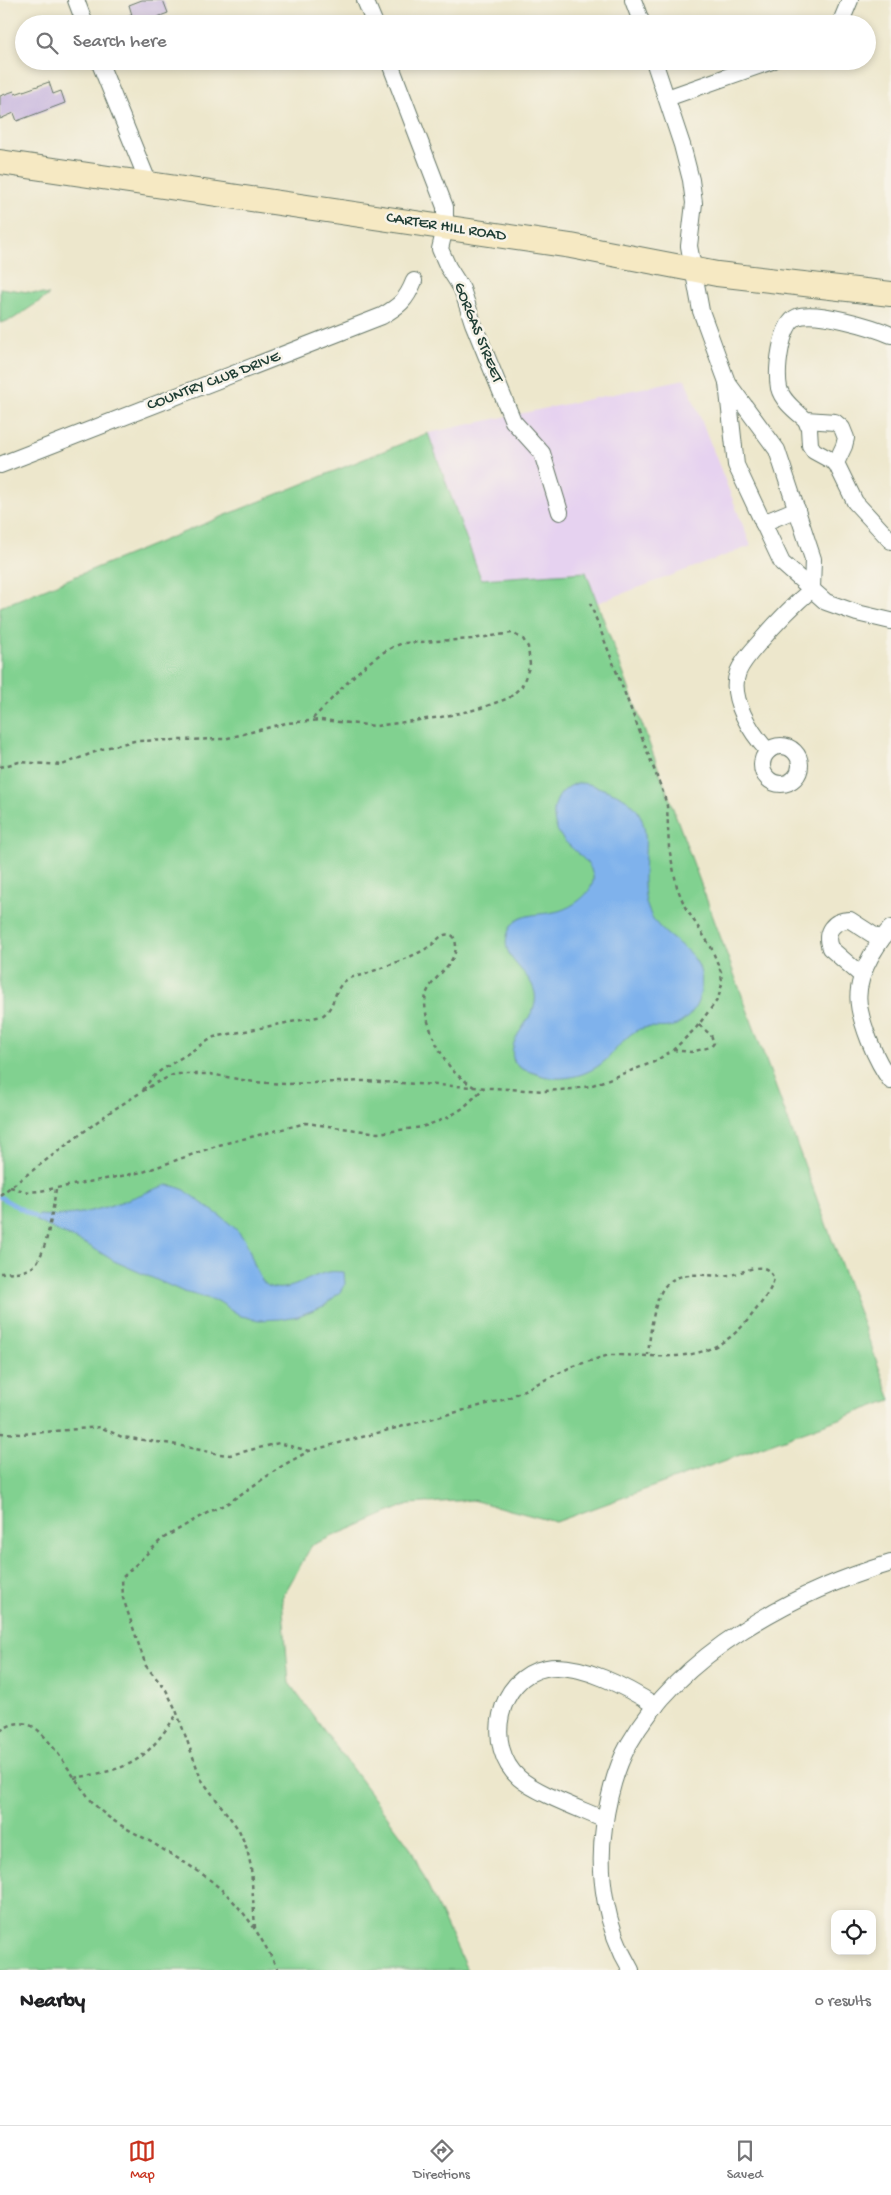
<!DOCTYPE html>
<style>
:root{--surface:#fff;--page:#f2f2f2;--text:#202124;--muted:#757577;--line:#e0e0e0;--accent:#c8321e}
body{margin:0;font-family:"Gochi Hand",sans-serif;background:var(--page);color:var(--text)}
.controls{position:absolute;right:15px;bottom:15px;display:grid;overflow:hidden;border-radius:10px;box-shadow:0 2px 8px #0003}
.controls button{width:45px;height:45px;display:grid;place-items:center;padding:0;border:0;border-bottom:1px solid var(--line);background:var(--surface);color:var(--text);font:25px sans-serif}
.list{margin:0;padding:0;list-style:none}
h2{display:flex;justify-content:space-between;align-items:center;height:65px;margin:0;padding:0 20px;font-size:21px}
h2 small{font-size:16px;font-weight:400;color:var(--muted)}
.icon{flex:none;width:28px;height:28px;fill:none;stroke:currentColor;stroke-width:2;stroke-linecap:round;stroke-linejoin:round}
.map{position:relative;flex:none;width:891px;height:1970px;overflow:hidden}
.search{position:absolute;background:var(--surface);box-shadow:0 2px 8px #0003;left:15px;right:15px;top:15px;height:55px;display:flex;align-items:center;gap:12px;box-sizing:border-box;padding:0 18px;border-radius:28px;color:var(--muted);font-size:19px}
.sheet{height:155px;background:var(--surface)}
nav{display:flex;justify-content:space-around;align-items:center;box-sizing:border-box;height:70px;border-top:1px solid var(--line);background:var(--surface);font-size:14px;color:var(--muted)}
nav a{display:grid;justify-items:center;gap:2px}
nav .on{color:var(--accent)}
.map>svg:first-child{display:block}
</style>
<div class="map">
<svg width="891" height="1970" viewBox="0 0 891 1970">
<rect width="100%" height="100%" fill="#f7f3e8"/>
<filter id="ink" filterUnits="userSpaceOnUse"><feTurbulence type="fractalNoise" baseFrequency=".02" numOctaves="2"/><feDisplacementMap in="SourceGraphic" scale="10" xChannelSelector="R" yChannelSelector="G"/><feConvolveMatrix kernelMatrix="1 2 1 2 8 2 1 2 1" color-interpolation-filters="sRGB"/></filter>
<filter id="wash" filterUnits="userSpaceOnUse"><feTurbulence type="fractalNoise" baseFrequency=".0096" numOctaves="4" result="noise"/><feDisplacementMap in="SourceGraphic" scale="20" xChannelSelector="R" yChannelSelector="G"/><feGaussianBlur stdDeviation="1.12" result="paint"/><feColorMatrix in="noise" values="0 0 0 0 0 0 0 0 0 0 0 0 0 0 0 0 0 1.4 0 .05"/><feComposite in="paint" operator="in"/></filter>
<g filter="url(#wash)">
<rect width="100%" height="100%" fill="#ede7cc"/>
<polygon fill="#e6d2f0" points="685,379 751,546 597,603 586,572 481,579 428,433"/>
<g fill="#81d190" stroke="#508762">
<polygon points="0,288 49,295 13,319 0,323"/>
<polygon points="428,433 481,579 586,572 891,1400 556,1522 472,1500 409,1504 312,1545 282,1598 289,1683 410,1847 467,1970 0,1970 0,607"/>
</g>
<g fill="#7fb2ec" stroke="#4f7890">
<path d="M578,783C591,783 602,789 614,793C668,815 632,869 649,911C664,947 711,946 700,995C697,1009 685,1024 670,1027C657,1029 646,1024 634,1032C623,1039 616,1050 607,1059C590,1075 563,1083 540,1075C529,1071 522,1071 514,1062C506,1038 530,1025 535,1003C540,974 500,963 507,936C513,912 535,916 554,912C567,910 585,899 591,887C602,865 569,850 560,835C547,815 555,789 578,783Z"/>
<path d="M166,1185L174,1186L185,1190C201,1205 232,1220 244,1239C253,1253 256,1286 274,1288C294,1291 310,1275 329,1272C334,1271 339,1272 344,1272L345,1284L340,1292L324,1306L298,1316L280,1319L259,1320L241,1316L218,1301L184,1292L114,1261L88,1245L36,1221L39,1215C87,1219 122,1201 166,1185Z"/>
</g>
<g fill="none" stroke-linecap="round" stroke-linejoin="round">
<polyline stroke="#7fb2ec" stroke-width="4.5" points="0,1197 37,1218"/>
</g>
<g id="blocks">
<g fill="#c5b2de">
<polygon points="142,0 163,0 168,13 147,21 148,24 131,24 129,16 132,15 129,5"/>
<polygon points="49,82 53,94 61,91 65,103 17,121 14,113 0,119 0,96 14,91 15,94"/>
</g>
</g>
</g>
<g filter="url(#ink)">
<use href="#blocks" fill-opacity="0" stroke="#677869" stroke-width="1"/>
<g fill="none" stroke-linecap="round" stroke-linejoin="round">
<defs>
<g id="street">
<polyline points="76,0 85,24"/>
<polyline points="365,0 375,24"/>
<polyline points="633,0 642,24"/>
<polyline points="840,24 850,0"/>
<polyline points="99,61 149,184"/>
<polyline points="389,61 445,207 445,228 440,249 448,267 462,289 473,323 513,421 542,453 560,512"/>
<path d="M654,61L682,145L691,180L694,203L689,246L701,311L727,382L777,450L813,559L812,589C792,606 775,624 758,644C751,652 742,662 738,672C728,698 752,734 768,751"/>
<polyline points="667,98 772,61"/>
<polyline points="727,383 736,465 782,563 826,602 857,613 891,621"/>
<polyline points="806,420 809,428 810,445 814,451 836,463 855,502 891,541"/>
<path d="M836,463L844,446L846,438L842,428L835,422L806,420C797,412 782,401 779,388C776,372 780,324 797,317C816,310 873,327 891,335"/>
<path d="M0,465L382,316C399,306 406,301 414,281"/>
<polyline points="763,523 797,509"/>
<circle cx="781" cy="765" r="19"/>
<path d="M891,928C882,937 877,946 871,956C853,989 856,1006 869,1040C875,1055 881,1068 891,1081"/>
<path d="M861,975L830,948C824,932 833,920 850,920L881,940"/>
<path d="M605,1820C583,1810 536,1793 519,1778C484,1747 497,1677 546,1668C580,1662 628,1688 656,1706"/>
<path d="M631,1970C606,1928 597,1875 604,1827C608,1799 615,1769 629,1744C681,1653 793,1592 891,1563"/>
</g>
<polyline id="secondary" points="0,162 571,246 717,274 891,294"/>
</defs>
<use href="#street" stroke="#677869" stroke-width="18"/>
<use href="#secondary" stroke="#677869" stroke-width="26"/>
<g stroke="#677869" stroke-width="2.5" stroke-dasharray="4 4" stroke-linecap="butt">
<path d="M0,767L19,762L62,765L105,748L134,741L224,739L286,723L321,720L376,726L441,717L478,709L509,698L522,686L530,665L528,647L523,639L512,633L472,639L403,643C365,656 339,694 310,721"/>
<polyline points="673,1050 691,1052 711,1047 714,1043 711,1035 699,1025"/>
<path d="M143,1090L151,1079L160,1071L214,1037L322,1016C337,1006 332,988 348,979C353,976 361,976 366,974C385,966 411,958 427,948C437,943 441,930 453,936C466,959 432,975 426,995C421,1015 438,1051 450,1067C456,1075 465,1081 474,1087"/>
<polyline points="10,1187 28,1192 40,1191 143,1172 219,1145 306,1123 378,1133 422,1127 447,1118 463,1108 484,1088"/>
<polyline points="0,1195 110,1112 154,1084 175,1074 210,1074 254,1082 287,1084 364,1081 545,1091 573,1089 590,1086 654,1062 673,1050 696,1028 718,999 722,984 721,972 711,947 685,907 677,887 669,848 667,806 664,795 590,603"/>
<path d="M0,1273C10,1272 22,1273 31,1268C47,1259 53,1206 56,1189"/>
<polyline points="0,1433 22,1434 100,1427 122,1437 172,1444 219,1454 230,1455 279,1443 309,1451"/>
<path d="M0,1731C10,1724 20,1720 32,1726C50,1735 78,1787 96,1806C113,1824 135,1832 156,1845C176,1858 198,1869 216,1885C244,1908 262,1938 278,1970"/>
<path d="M74,1778C132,1768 143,1764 177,1714"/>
<path d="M255,1928L251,1867L247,1849L239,1830L201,1779L176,1710L166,1690L146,1666L123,1598L122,1578L162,1539L201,1516L228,1503L282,1466L309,1451L506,1399L571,1367L609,1355C671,1355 713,1368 755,1311C762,1302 772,1290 774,1278C771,1273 768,1269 763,1268C752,1266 740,1274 729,1275C708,1278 683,1268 666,1285C653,1299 650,1336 648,1355"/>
</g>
<use href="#street" stroke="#fff" stroke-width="16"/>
<use href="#secondary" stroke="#f6e9c3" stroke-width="24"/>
</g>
</g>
<g text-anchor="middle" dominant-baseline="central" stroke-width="5" stroke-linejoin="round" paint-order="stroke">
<g font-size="16" fill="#1f3d34" stroke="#f7f3e8">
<text transform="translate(446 228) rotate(9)">CARTER HILL ROAD</text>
<text transform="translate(477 333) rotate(68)">GORGAS STREET</text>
<text transform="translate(214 382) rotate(-21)">COUNTRY CLUB DRIVE</text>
</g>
</g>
</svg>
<div class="controls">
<button><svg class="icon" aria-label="locate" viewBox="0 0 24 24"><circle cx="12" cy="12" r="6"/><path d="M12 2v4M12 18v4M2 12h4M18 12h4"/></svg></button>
</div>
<div class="search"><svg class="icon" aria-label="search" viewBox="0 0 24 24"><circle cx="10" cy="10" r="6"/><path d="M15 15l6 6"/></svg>Search here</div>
</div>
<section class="sheet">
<h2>Nearby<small>0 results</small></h2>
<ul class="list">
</ul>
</section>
<nav>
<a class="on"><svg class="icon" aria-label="map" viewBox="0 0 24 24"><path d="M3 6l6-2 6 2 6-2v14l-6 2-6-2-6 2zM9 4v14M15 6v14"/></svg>Map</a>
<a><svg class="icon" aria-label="directions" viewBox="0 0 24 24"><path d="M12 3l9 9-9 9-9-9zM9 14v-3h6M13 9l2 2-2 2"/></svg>Directions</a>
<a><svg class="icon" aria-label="saved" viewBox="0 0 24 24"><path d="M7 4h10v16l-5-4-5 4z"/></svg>Saved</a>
</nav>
